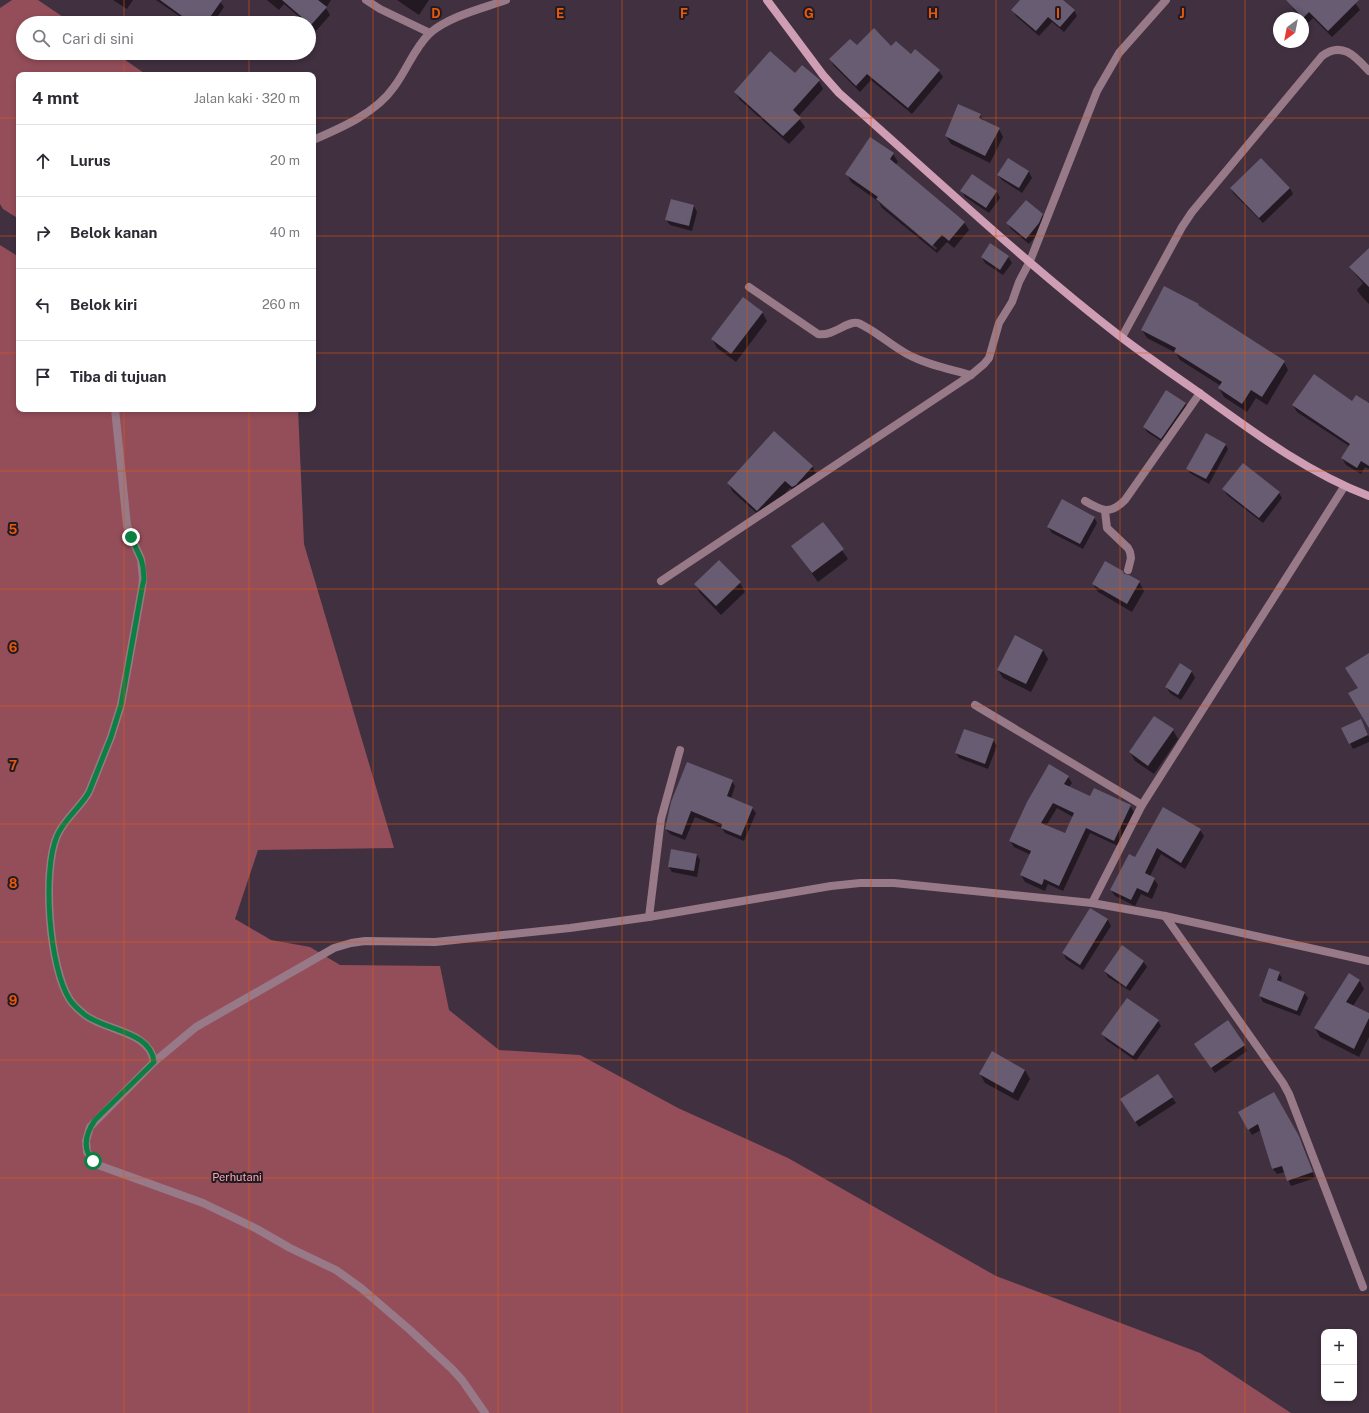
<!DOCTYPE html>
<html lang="id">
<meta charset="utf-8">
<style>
:root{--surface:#fff;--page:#f2f2f3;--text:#2b2b33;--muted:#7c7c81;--line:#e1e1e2}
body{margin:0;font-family:"Public Sans",sans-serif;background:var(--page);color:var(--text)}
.controls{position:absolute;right:12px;bottom:12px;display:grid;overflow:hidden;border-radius:8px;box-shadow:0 2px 6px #0003}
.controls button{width:36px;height:36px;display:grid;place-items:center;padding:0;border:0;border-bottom:1px solid var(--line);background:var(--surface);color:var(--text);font:20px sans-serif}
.compass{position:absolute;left:1273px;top:12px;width:36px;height:36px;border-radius:50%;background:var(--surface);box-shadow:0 2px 6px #0003;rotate:212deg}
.stop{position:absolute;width:12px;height:12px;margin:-9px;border:3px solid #0b8043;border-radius:50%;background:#fff}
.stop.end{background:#0b8043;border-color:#fff;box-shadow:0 1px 4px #0008}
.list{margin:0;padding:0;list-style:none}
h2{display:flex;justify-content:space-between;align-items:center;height:52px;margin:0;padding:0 16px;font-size:17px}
h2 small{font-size:13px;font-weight:400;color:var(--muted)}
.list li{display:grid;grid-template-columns:26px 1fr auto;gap:12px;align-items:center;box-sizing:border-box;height:72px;padding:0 16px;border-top:1px solid var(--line)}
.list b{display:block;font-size:15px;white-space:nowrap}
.list em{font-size:13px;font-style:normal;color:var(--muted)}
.icon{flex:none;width:22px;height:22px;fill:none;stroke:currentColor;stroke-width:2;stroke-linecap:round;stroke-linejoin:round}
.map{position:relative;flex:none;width:1369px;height:1413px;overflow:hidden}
.search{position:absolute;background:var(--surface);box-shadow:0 2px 6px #0003;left:16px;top:16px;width:300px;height:44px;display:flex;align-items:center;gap:10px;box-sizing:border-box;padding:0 14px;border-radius:22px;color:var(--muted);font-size:15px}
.panel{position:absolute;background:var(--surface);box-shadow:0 2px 6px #0003;left:16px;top:72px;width:300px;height:340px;border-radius:8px}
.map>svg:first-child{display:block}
</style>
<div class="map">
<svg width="1369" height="1413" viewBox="0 0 1369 1413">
<rect width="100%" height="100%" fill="#413040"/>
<g fill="#944e5a">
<polygon points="12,0 38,0 72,23 23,23 23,53 115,53 147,75 19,75 19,219 3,209 0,204 0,8"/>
<polygon points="0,245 19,257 19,409 298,409 304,544 394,848 258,850 235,919 271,940 310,947 340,965 440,966 449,1010 499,1050 580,1055 678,1108 788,1158 996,1276 1200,1353 1291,1413 0,1413"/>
</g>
<g fill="#0007" fill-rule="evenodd">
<polygon points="113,0 133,0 127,9"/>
<polygon points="156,0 219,0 224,7 213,23 184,23 182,18"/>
<polygon points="267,0 331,0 326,8 330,15 316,31 309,26 309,23 306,23 284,4 279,10"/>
<polygon points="397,0 429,0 419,15"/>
<polygon points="1022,0 1061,0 1074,10 1077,16 1064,32 1052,22 1039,36 1016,16 1013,10"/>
<polygon points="1293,0 1353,0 1360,10 1332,37 1313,18 1307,24 1303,18 1294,10 1290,3"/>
<polygon points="857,47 891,48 911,55 939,71 943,77 912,114 871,80 860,92 834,66 830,59"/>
<polygon points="795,75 819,81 823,89 798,117 805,127 789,144 740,100 735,92"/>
<polygon points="980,115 985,122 999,129 1003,137 990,163 951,144 946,136"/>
<path d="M893,154L898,162L895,165L964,222L969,230L954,248L947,242L937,253L882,208L879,202L851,182L847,174ZM881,202L937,248L936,250L882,205Z"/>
<polygon points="1008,159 1029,172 1032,178 1022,193 1002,180 998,175"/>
<polygon points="972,176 997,192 1000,198 989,213 965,197 962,191"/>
<polygon points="1290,188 1293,194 1263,223 1234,194 1231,189"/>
<polygon points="694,206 697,212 692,231 670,225 666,220"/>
<polygon points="1042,214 1045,220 1042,229 1029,244 1011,229 1008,224"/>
<polygon points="990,245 1008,257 1012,263 1003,275 985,263 982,257"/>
<polygon points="1369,249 1369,304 1362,297 1357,290 1363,283 1355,274 1350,267"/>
<polygon points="1164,287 1198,305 1200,308 1284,362 1288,370 1267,405 1256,398 1247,412 1224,397 1219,388 1221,386 1180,360 1176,353 1147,338 1142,330"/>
<polygon points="762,312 767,321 736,362 717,348 712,339"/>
<polygon points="1166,392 1186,404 1188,409 1164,443 1147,432 1144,427"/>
<polygon points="1353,402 1368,403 1369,402 1369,469 1365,467 1361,474 1346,465 1342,458 1349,446 1297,412 1293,405"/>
<polygon points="1225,444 1228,449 1209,484 1190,473 1187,469"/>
<polygon points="812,466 817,475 797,495 790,488 762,518 733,492 728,483"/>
<polygon points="1223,489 1279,493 1282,498 1263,523 1227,495"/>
<polygon points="1094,517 1097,523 1083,549 1052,533 1048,527"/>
<polygon points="823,523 848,559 818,582 792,546"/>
<polygon points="1139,582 1144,591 1132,612 1098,592 1093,584"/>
<polygon points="740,583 745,592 721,615 700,593 695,584"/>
<polygon points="1043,650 1048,659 1031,692 1003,678 998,670"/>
<polygon points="1180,665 1192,672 1195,678 1181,700 1170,693 1166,687"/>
<polygon points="1155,717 1173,730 1178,739 1154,774 1135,761 1130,752"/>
<polygon points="1364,726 1369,737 1369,742 1353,749 1350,743"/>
<polygon points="993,740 997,746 988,769 959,758 956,753"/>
<path d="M1068,777L1072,783L1069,787L1090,798L1130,806L1134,812L1118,846L1090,833L1063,891L1048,884L1045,891L1025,882L1021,875L1031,855L1014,847L1010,841ZM1057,808L1073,817L1065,834L1046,826Z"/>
<polygon points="732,781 735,786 731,798 752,808 756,813 744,841 725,833 722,828 695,817 685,840 670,834 666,829"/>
<polygon points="1164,808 1200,830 1204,836 1185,869 1161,854 1150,876 1154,879 1158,885 1152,899 1141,894 1135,906 1115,896 1111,890 1135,858"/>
<polygon points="697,855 700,860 697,877 672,872 669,867"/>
<polygon points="1090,910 1108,920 1111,926 1083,970 1066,959 1063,953"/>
<polygon points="1143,961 1147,967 1130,991 1108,977 1105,971"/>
<polygon points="1279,973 1282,978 1280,983 1304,993 1308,998 1300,1016 1263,1002 1260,996"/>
<polygon points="1359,980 1364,989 1353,1006 1369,1014 1369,1037 1359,1057 1320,1037 1315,1028"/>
<polygon points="1158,1021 1161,1026 1136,1061 1106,1040 1103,1034"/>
<polygon points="1244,1045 1247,1051 1215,1073 1199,1050"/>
<polygon points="1025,1070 1030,1079 1018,1101 985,1083 980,1074"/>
<polygon points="1273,1093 1302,1143 1315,1178 1291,1186 1285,1172 1277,1174 1273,1169 1261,1130 1252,1135 1239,1112"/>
<polygon points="1172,1097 1176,1103 1139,1127 1124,1105"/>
</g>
<g fill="#675c71" fill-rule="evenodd">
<polygon points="160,0 222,0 206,23 187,23 181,19 182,16"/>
<polygon points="282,0 318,0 327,7 311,25"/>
<polygon points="1020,0 1063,0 1075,10 1060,27 1048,17 1036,31 1011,10"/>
<polygon points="1286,0 1359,0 1328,31 1309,12 1303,18"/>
<polygon points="874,28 891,46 896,41 911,54 915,49 940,70 908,108 867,74 856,86 829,59 850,39 857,45"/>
<polygon points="770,51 795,73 802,65 820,80 793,110 801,118 783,136 734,92"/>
<polygon points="958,104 981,114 979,118 1000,128 985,156 945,136"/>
<polygon points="870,137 894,153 890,159 965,222 949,241 942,235 932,246 876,199 878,197 845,174"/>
<polygon points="1008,158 1029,171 1019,188 997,175"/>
<polygon points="1261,158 1290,188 1259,218 1230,188"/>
<polygon points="972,174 997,191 986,208 960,191"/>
<polygon points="671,199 694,205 689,226 665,220"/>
<polygon points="1026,200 1043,214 1039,223 1026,239 1006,223"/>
<polygon points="990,243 1009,256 1000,270 981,257"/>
<polygon points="1369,248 1369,287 1349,267"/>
<polygon points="1164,286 1199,304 1198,305 1285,361 1262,397 1251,390 1242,404 1218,388 1222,382 1174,352 1176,348 1141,330"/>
<polygon points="743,297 763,312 731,354 711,339"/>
<polygon points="1314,374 1352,401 1356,395 1369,403 1369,466 1361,461 1357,468 1341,458 1350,444 1292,405"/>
<polygon points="1166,390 1186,403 1161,439 1143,427"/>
<polygon points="774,431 813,466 796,485 792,487 785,481 757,511 727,483"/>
<polygon points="1206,433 1226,444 1206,479 1186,469"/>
<polygon points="1243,463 1280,492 1259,518 1222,489"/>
<polygon points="1062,499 1095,517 1080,544 1047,527"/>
<polygon points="823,522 844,549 812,573 791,546"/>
<polygon points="719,560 741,582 716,606 694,584"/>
<polygon points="1105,561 1123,571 1124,574 1129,575 1140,581 1127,604 1092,584"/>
<polygon points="1015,635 1043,650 1026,684 997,670"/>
<polygon points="1369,653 1369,728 1348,693 1358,688 1345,668"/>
<polygon points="1180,663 1192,671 1178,695 1165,687"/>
<polygon points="1154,716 1174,729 1148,766 1129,752"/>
<polygon points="1361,719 1368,735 1349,744 1341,728"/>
<polygon points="964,729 994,739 985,764 955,753"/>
<polygon points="687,762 733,780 727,796 753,807 741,836 721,828 722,824 691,811 682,835 665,829 671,802"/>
<path d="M1049,764L1069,776L1064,784L1090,796L1094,788L1131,805L1114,841L1086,828L1059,886L1044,879L1042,885L1020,875L1031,851L1009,841L1027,802ZM1053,803L1074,813L1065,833L1041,823Z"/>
<polygon points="1163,807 1201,829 1181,863 1157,848 1145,873 1155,878 1148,893 1137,888 1131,900 1110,890 1129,854 1135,857"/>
<polygon points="671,849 697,854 694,871 668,867"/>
<polygon points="1090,908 1108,919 1080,965 1062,953"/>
<polygon points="1122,945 1144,961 1126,987 1104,971"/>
<polygon points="1269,968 1280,972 1277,980 1305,992 1297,1011 1259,996"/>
<polygon points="1349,973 1360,980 1346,1002 1369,1013 1369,1018 1354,1049 1314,1028"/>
<polygon points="1127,998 1159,1020 1133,1056 1101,1034"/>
<polygon points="1228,1020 1245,1045 1211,1068 1194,1044"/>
<polygon points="992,1051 1025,1070 1013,1093 979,1074"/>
<polygon points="1158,1074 1173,1097 1135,1122 1120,1099"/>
<polygon points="1274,1092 1299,1136 1313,1172 1287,1181 1282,1166 1272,1169 1258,1124 1248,1130 1238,1112"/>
</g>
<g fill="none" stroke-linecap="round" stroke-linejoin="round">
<g stroke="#987987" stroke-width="8">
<polyline points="366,0 380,9 430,33"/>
<path d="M313,140C341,128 376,113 394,87C407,70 414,48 430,33C450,16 481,9 506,0"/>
<path d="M749,287L818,334C833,337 848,320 858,323C873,329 892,346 907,354C927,365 950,369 971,375"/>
<path d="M1122,337L1182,227L1192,212L1322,56C1342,41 1355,56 1369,71"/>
<path d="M115,409L127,525L131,537L141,559L143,579L142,588L121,705L111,737L89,792C80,808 64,819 57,836C42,871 49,968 70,1000C74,1006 79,1010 85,1015C106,1031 150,1031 154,1062"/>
<path d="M1085,501C1102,511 1110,515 1125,500L1200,393"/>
<polyline points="1105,511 1107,528 1128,548 1130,552 1131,558 1128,570"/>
<polyline points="661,581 971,375 984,364 989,358 999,323 1012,302 1019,282 1030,261 1097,91 1119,53 1166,0"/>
<polyline points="975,705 1142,805"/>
<polyline points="1092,903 1142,805 1344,487"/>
<polyline points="1165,916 1283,1083 1289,1094 1363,1287"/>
<polyline points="649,917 661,819 680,750"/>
<polyline points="485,1413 462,1380 452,1369 410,1330 361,1288 336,1270 290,1248 257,1229 203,1203 98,1165 93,1161 87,1152 86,1141 90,1127 154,1062 196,1027 334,948 351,943 365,941 435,942 570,928 649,917 831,886 860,883 894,883 1092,903 1165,916 1369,961"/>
</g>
<path stroke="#cf9eb4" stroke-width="8" d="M767,0L823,75L839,93C932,175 1023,261 1121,337C1146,356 1172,374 1198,392C1252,431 1306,472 1369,496"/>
</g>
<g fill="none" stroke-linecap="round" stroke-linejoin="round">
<path stroke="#0b8043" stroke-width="5" d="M93,1161C82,1148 86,1133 95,1120L154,1062C151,1031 106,1031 85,1015C79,1010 74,1006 70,1000C49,968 42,871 57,836C64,819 80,808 89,792L111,737L121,705L142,588L144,579L143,567L141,559L131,537"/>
</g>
<path fill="none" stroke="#e8590c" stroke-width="1" stroke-opacity="0.55" d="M124,0V23M249,0V23M373,0V1413M498,0V1413M622,0V1413M747,0V1413M871,0V1413M996,0V1413M1120,0V1413M1245,0V1413M124,53V75M249,53V75M0,118H19M313,118H1369M0,236H19M313,236H1369M0,353H19M313,353H1369M124,409V1413M249,409V1413M0,471H1369M0,589H1369M0,706H1369M0,824H1369M0,942H1369M0,1060H1369M0,1178H1369M0,1295H1369"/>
<g text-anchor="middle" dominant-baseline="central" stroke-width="4" stroke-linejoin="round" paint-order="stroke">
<g font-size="11" fill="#f9a6b2" stroke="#231b22">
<text x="237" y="1177">Perhutani</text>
</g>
</g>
<g font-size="13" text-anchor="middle" font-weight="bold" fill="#e8590c" stroke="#231b22" stroke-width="4" stroke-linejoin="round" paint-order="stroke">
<text x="436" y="18">D</text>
<text x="560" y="18">E</text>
<text x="684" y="18">F</text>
<text x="809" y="18">G</text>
<text x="933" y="18">H</text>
<text x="1058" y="18">I</text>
<text x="1182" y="18">J</text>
<text x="13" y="534">5</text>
<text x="13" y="652">6</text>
<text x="13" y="770">7</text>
<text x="13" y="888">8</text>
<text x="13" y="1005">9</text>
</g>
</svg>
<div class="controls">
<button>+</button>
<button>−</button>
</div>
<svg class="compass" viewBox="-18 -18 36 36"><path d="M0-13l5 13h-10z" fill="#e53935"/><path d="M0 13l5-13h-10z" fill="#7c7c81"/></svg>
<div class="stop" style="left:93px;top:1161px"></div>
<div class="stop end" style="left:131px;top:537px"></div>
<div class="search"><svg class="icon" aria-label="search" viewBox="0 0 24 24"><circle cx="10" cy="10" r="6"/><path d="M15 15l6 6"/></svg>Cari di sini</div>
<section class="panel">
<h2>4 mnt<small>Jalan kaki · 320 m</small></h2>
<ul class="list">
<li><svg class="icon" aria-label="ahead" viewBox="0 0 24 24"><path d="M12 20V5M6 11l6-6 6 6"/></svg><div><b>Lurus</b></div><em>20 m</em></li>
<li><svg class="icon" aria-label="right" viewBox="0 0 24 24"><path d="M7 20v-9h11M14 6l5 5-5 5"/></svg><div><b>Belok kanan</b></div><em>40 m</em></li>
<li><svg class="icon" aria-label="left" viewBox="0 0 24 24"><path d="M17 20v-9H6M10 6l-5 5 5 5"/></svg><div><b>Belok kiri</b></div><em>260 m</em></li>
<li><svg class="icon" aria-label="arrive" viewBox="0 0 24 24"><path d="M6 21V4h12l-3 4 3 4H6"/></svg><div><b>Tiba di tujuan</b></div></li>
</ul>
</section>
</div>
